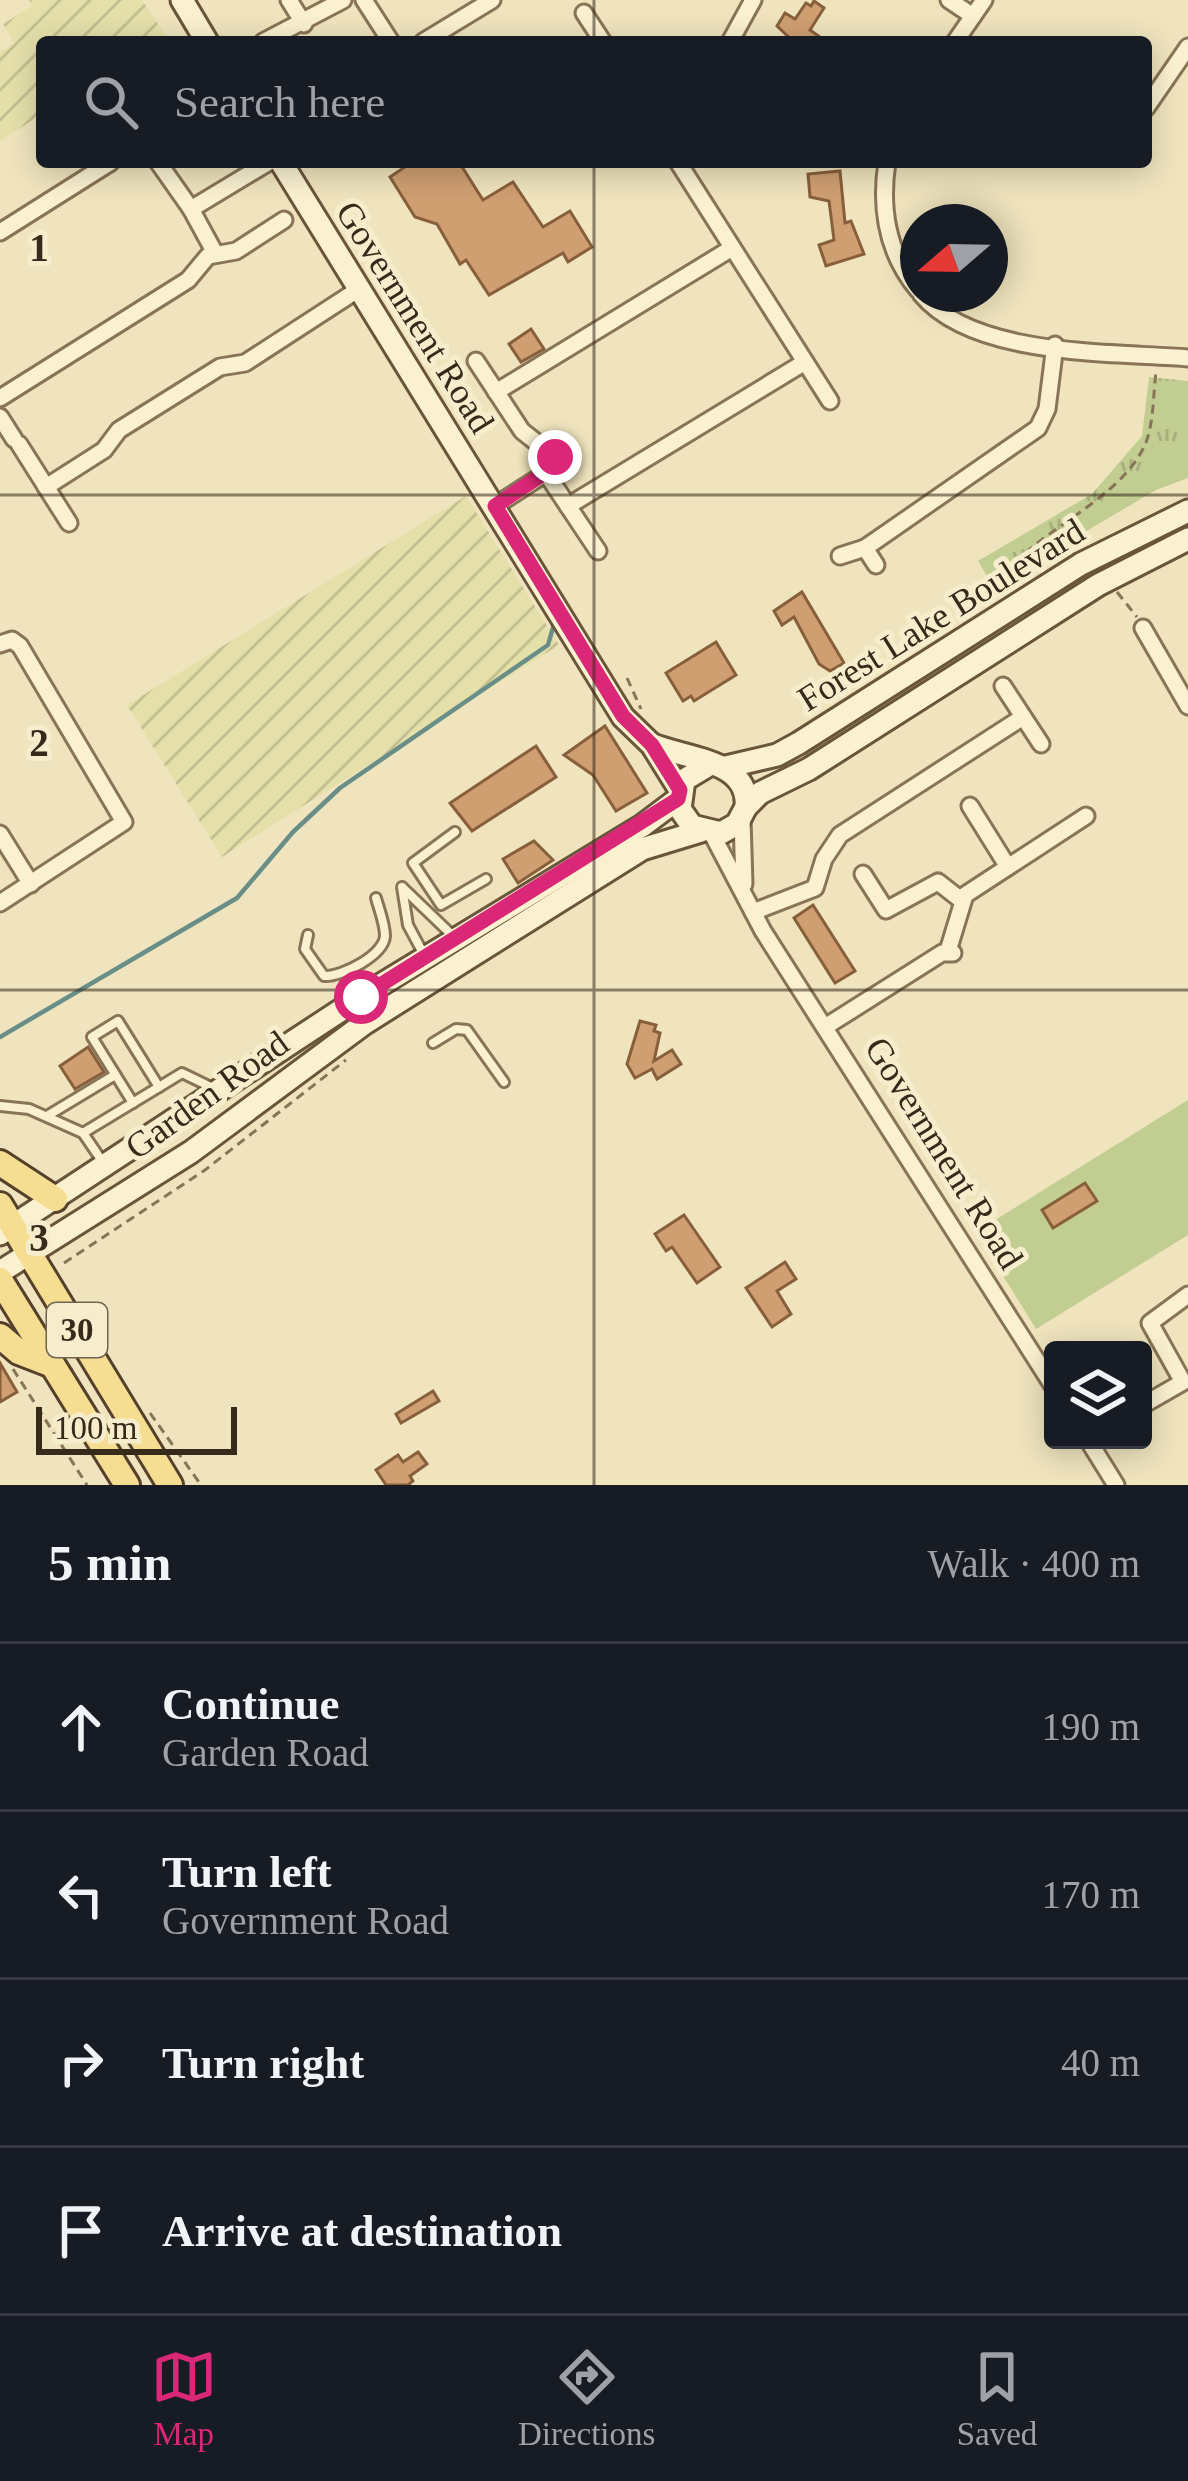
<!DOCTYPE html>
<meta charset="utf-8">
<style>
:root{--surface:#171b24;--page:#242831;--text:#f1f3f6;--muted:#9ea1a6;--line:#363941;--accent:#db2777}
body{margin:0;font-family:Georgia,serif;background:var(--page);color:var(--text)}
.controls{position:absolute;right:36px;bottom:36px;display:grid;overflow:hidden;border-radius:12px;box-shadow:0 6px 30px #0003}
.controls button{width:108px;height:108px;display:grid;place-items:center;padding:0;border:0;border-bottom:3px solid var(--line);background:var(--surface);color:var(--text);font:60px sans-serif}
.compass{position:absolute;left:900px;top:204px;width:108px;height:108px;border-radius:50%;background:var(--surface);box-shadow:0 6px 30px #0003;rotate:250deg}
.scale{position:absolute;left:36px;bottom:30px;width:201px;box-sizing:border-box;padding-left:12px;border:6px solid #362a1b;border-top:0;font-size:33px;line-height:42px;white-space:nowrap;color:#362a1b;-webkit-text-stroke:9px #f6edcd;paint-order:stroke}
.stop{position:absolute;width:36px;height:36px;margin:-27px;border:9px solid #db2777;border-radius:50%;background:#fff}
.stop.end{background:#db2777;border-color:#fff;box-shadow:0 3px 12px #0008}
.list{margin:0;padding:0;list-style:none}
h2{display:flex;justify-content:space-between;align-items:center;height:156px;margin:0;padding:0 48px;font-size:51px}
h2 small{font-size:39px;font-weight:400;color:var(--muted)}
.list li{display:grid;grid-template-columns:78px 1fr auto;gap:36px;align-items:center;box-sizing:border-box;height:168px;padding:0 48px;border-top:3px solid var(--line)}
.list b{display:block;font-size:45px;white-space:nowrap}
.list p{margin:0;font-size:39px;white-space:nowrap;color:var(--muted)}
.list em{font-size:39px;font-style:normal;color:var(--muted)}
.icon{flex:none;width:66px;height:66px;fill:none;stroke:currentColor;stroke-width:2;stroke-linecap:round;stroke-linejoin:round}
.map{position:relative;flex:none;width:1188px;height:1485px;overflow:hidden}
.search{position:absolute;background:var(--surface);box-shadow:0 6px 30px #0003;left:36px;right:36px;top:36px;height:132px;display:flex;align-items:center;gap:30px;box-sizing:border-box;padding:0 42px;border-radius:12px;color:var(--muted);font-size:45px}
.sheet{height:828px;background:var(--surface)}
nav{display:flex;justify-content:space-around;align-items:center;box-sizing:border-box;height:168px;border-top:3px solid var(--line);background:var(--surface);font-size:33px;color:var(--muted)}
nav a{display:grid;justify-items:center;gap:6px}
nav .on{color:var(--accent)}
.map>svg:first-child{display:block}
</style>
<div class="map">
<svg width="1188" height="1485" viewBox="0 0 1188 1485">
<defs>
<pattern id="farmland-furrows" width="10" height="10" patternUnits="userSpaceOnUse" patternTransform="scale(3)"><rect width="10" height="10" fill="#e5e0aa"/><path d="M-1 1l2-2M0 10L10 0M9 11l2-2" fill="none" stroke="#c5c092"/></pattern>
<pattern id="park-tufts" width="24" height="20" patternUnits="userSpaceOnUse" patternTransform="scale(3)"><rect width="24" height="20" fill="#c2cd91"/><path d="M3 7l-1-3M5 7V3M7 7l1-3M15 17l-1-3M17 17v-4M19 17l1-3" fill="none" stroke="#a7b07c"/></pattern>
</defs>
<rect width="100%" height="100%" fill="#efe4bd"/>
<g fill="url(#farmland-furrows)">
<polygon points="29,0 142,0 165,35 155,42 42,42 42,114 0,141 0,52 15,43 3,24 32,6"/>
<polygon points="466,496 559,645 222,857 127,705"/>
</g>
<polygon fill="#c2cd91" points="1188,1100 1188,1235 1036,1329 976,1232"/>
<polygon fill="url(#park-tufts)" points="1149,377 1188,381 1188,478 1156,490 993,586 978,561 1092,494 1142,436"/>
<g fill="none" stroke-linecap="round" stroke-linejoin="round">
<polyline stroke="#688e87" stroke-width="4.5" points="0,1037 237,898 293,832 340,788 548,645 554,624"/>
</g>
<g fill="#cf9f71" stroke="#885f3b" stroke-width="3">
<polygon points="814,1 824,8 810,30 827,42 794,42 777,26 785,13 795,19 806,3 811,6"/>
<polygon points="401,162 459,162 483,200 513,182 543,227 570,211 592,247 568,262 563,253 489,295 466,260 460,264 437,224 415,217 390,177 405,167"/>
<polygon points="840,171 845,223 851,221 864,254 826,266 819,245 834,240 829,201 810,197 808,174"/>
<polygon points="531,329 544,349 521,362 509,344"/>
<polygon points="802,592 844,663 830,671 819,664 794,617 782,625 774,611"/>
<polygon points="716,642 736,675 694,701 691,696 683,701 666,673"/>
<polygon points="605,726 647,793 616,811 593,775 564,755"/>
<polygon points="536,746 556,777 472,831 450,803"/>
<polygon points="534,841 553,860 518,883 503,859"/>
<polygon points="813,905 855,971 835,983 794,918"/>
<polygon points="640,1021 656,1025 654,1031 660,1033 654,1061 672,1050 681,1064 657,1079 652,1069 635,1078 627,1064"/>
<polygon points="88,1047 104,1072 75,1089 60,1066"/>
<polygon points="1085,1183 1097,1201 1053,1228 1042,1210"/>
<polygon points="684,1215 720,1267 697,1283 672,1247 666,1251 655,1234"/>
<polygon points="785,1262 796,1279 777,1291 791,1314 772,1327 746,1288"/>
<polygon points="0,1363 17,1392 0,1402"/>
<polygon points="433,1391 439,1401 401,1423 396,1414"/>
<polygon points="418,1452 427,1464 410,1476 413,1481 408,1485 386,1485 376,1470 398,1455 403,1462"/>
</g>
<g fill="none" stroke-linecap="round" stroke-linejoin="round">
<defs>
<g id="lane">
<polyline points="455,832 413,863 441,905 486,879"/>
<polyline points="402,887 408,925 423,953"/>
<polyline points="403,888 452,935"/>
<path d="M308,935L305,949L324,976C342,977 384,955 385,936C385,924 379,909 376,898"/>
<polyline points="433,1043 456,1029 467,1030 504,1082"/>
<polyline points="133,1103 92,1037 118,1021 159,1087 182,1073 215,1089"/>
<polyline points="0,1106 29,1109 83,1133 159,1087"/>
<polyline points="47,1116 115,1075"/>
<polyline points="83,1133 102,1161"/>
</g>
<g id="street">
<polyline points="289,0 304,24"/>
<polyline points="364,0 391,42"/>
<polyline points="949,0 973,16"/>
<polyline points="584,13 603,42"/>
<polyline points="263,42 343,0"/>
<polyline points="423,42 492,0"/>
<polyline points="730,42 753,0"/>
<polyline points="955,42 984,0"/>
<polyline points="1146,108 1188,47"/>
<polyline points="158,162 191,209 269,162"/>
<polyline points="678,162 830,401"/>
<path d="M887,162C880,208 887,253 918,290"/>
<polyline points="191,209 215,253"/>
<polyline points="0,232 111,162"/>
<path d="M921,294C973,357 1111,352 1188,358"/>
<polyline points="476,361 522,431 555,457 546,473 495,506"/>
<polyline points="496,392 732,248"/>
<polyline points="0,398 188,280 208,256 236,251 284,220"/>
<polyline points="0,417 14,439"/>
<polyline points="19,444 69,523"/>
<polyline points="546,473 598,551"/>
<polyline points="46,487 104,450 119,430 220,367 245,363 359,289"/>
<polyline points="568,506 805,362"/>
<polyline points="865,548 1038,428 1047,409 1055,345"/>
<polyline points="840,556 865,548 876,565"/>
<polyline points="1143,628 1188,706"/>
<polyline points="0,644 12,640 20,646 124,822 0,903"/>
<polyline points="1003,686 1041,744"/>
<polyline points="970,806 1008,867"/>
<polyline points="742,819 744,884"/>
<polyline points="0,834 31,884"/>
<polyline points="712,834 763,931 1053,1386"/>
<polyline points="863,874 886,910 938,882 961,900"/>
<polyline points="753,912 815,888 824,859 840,835 1023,717"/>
<polyline points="948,951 965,895 1086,816"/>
<polyline points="825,1027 942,953 953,953"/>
<polyline points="1143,1405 1183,1382 1150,1323 1188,1295"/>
<polyline points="1088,1440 1116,1485"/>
</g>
<g id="secondary">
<polyline points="182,0 207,42"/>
<polyline points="281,162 623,717 652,745 680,790"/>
<path d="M653,745C687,759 750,760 746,807L737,824L721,833L692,826L680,809L684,780L709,765"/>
<polyline points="726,767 777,755 799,743 1081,564 1188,511"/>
<polyline points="746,807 760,793 809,769 1098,585 1188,539"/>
<polyline points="0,1234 361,997 642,826 678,799"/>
<polyline points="0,1272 191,1152 365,1023 642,849 701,831"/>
</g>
<g id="primary">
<polyline points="0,1163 55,1199"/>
<polyline points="0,1205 170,1485"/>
<polyline points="0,1280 127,1485"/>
<polyline points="0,1336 19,1352 50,1364"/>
</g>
</defs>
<use href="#lane" stroke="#887456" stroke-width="14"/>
<use href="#street" stroke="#887456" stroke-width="21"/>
<use href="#secondary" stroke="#695539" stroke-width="27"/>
<use href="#primary" stroke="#55412b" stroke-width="30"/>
<g stroke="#887456" stroke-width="3" stroke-dasharray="9 6" stroke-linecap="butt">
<polyline points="1117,592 1137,617"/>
<path d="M989,600C1014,537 1113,510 1144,447C1154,426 1153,395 1156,372"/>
<polyline points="627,678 641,709"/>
<polyline points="64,1263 205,1170 346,1060"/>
<polyline points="13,1369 87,1485"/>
<polyline points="150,1413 201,1485"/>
</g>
<use href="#lane" stroke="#faf1d0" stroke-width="8"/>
<use href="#street" stroke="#faf1d0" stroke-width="15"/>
<use href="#secondary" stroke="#faf1d0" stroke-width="21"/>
<use href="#primary" stroke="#f5dd92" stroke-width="24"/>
</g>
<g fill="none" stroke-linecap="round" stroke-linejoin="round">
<polyline stroke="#db2777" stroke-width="15" points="361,997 678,799 680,790 652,745 623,716 495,506 546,472 555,457"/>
</g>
<path fill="none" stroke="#362a1b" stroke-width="3" stroke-opacity="0.55" d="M594,0V42M594,162V1485M0,495H1188M0,990H1188"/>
<g text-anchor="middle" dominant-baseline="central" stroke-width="10" stroke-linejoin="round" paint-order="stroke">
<rect fill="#f6edcd" stroke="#706450" stroke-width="3" x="47" y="1303" width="60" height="54" rx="9"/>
<g font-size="33" font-weight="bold" fill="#362a1b">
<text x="77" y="1330">30</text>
</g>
<g font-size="36" fill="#362a1b" stroke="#f6edcd">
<text transform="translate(415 317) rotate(58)">Government Road</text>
<text transform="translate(941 615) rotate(-32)">Forest Lake Boulevard</text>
<text transform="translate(207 1095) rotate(-36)">Garden Road</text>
<text transform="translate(944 1153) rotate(58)">Government Road</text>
</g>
</g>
<g font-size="39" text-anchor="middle" font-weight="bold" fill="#362a1b" stroke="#f6edcd" stroke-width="10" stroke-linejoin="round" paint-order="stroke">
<text x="39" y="261">1</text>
<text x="39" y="756">2</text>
<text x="39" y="1251">3</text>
</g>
</svg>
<div class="controls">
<button><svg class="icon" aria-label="layers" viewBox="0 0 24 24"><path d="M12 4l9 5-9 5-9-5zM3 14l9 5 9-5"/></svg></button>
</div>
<svg class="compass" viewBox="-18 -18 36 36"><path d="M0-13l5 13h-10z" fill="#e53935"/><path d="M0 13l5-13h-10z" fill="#9ea1a6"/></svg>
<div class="scale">100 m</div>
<div class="stop" style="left:361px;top:997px"></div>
<div class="stop end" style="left:555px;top:457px"></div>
<div class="search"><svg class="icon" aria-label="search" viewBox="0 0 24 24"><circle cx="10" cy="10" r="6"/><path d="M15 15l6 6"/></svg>Search here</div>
</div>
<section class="sheet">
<h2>5 min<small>Walk · 400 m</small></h2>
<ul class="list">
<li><svg class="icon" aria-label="ahead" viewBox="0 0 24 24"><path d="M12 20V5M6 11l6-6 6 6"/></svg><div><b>Continue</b><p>Garden Road</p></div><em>190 m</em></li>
<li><svg class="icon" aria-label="left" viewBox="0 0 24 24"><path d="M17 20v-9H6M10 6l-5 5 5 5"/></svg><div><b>Turn left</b><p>Government Road</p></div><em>170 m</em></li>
<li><svg class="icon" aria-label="right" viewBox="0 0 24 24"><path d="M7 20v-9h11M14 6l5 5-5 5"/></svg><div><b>Turn right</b></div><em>40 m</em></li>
<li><svg class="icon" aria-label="arrive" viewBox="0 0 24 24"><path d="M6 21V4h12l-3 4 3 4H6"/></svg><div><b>Arrive at destination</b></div></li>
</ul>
</section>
<nav>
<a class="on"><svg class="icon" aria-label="map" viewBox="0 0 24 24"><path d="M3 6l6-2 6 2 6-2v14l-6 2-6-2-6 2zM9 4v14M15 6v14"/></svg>Map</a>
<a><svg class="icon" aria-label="directions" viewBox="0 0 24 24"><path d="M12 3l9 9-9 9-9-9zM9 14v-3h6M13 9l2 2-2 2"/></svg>Directions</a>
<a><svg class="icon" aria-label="saved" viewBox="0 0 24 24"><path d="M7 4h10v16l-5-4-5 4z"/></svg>Saved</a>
</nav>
